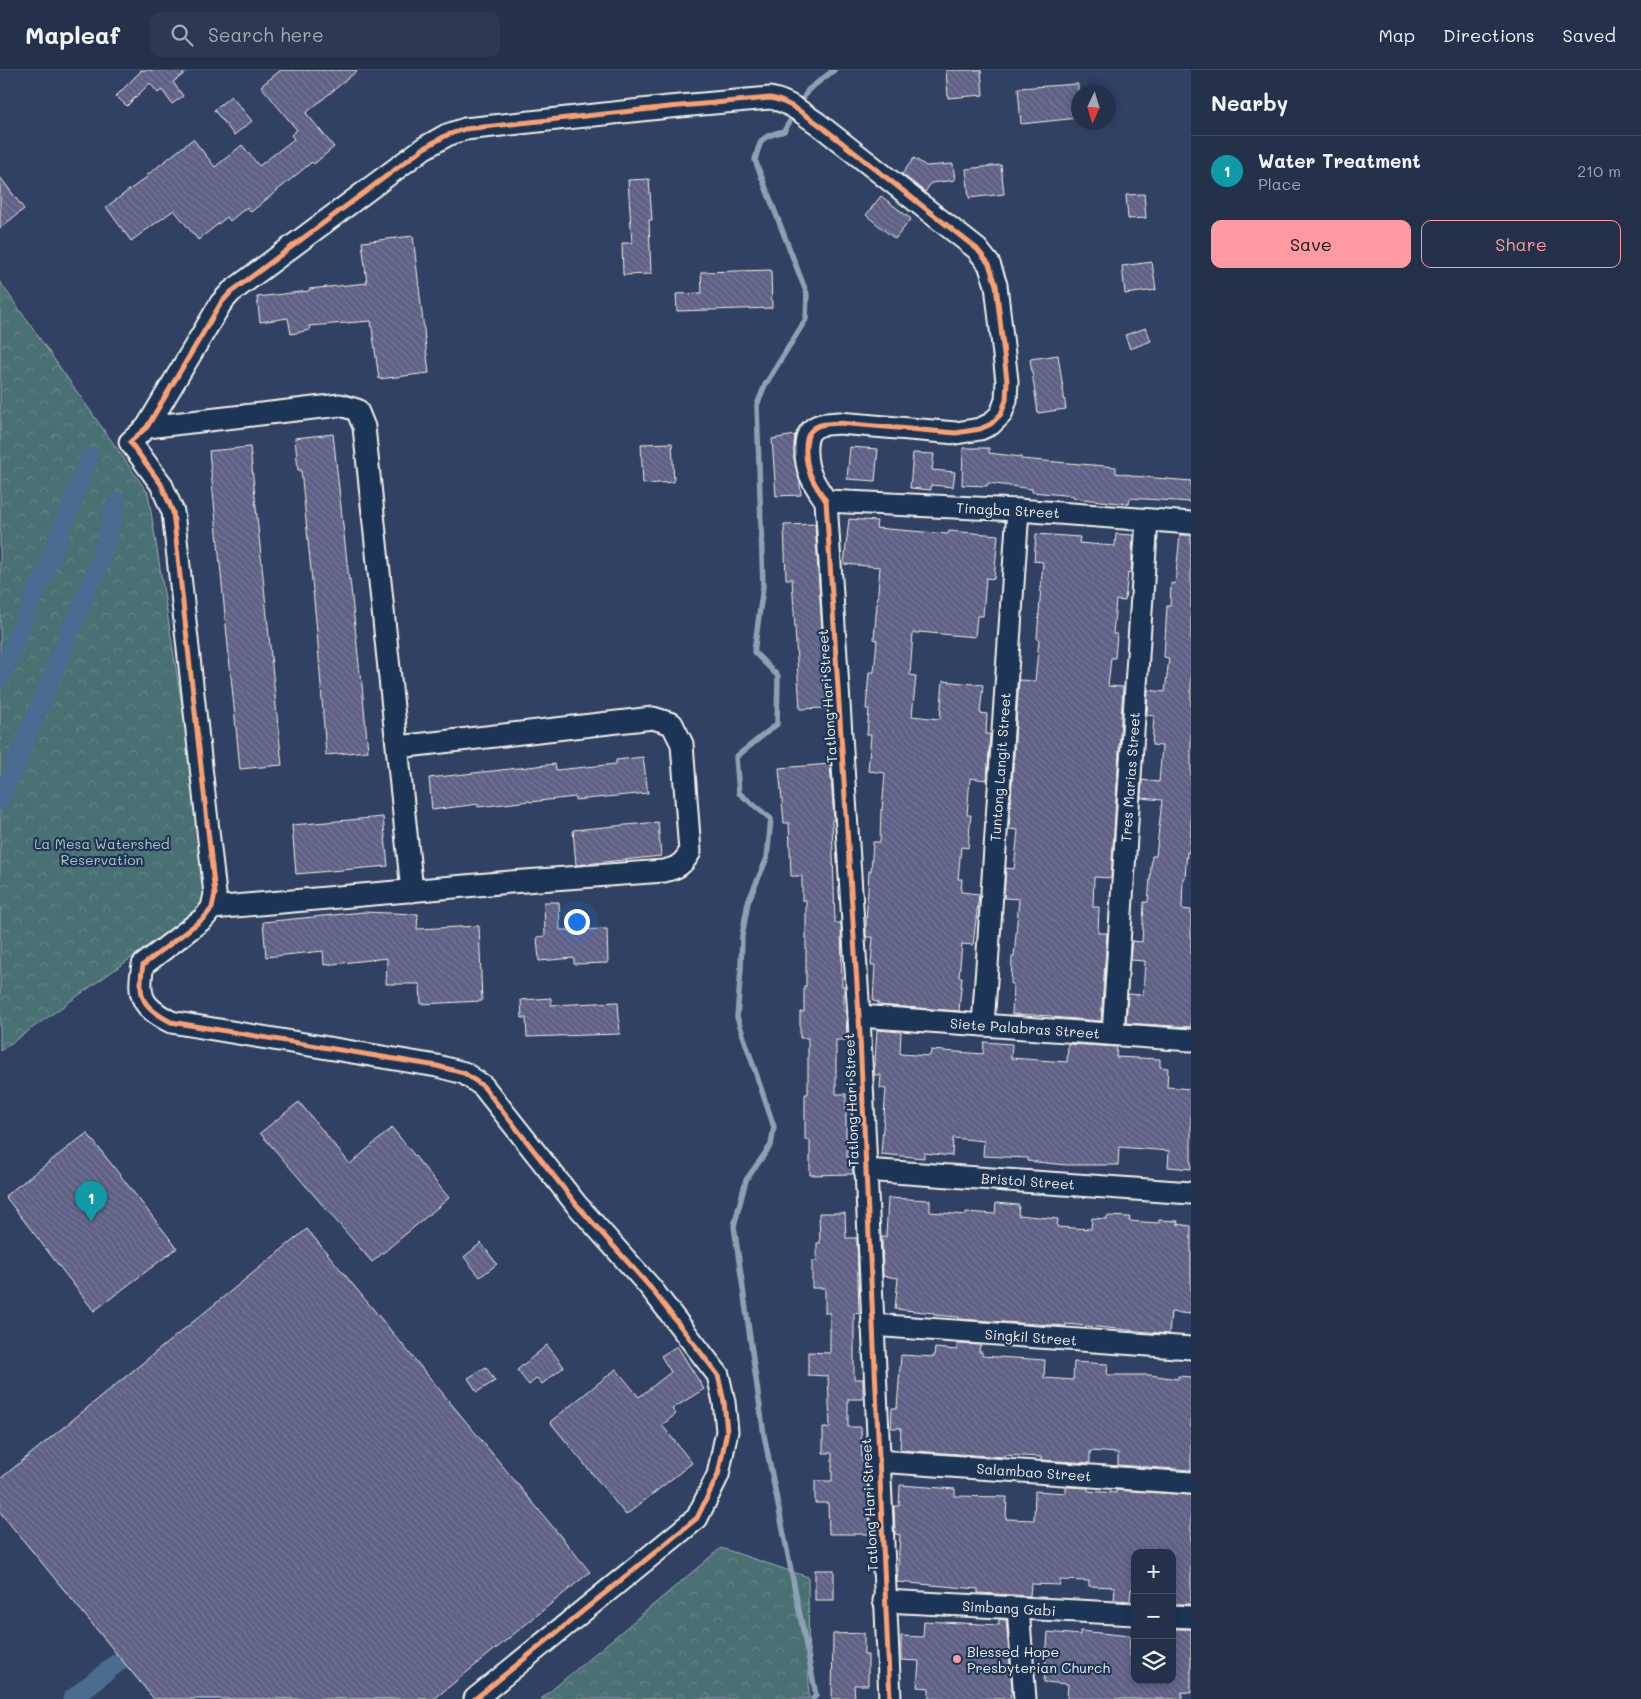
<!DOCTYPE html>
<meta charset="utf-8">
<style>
:root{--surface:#24314b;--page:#2c3952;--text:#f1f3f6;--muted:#a3a9b5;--line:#414c63;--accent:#ff9aa2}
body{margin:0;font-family:Mali,sans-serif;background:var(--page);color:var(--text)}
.controls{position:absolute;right:15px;bottom:15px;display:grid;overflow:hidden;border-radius:10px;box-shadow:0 2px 8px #0003}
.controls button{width:45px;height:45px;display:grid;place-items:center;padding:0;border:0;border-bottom:1px solid var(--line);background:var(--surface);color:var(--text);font:25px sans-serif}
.compass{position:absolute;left:1071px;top:15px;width:45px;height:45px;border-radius:50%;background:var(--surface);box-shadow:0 2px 8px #0003;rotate:184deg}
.you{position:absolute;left:576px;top:851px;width:18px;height:18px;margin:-12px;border:4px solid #fff;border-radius:50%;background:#1a73e8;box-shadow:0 0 0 8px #1a73e833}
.badge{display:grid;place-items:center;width:32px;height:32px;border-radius:50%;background:var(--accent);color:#fff;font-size:16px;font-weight:700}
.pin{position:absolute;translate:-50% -41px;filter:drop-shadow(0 1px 2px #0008)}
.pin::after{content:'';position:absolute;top:26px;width:18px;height:15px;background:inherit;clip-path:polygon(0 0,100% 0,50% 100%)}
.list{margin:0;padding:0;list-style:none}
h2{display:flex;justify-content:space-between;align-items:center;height:65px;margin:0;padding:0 20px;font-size:21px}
h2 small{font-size:16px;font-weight:400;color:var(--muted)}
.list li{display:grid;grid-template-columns:32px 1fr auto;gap:15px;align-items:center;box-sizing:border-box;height:70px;padding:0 20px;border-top:1px solid var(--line)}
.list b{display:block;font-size:19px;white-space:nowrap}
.list p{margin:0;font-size:16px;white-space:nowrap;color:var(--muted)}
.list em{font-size:16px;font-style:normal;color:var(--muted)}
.actions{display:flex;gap:10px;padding:15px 20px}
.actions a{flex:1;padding:11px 0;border:1px solid var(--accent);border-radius:10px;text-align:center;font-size:18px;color:var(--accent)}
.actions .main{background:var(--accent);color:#111}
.icon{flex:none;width:28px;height:28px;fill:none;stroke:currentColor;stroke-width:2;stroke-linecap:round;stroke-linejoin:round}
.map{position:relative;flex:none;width:1191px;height:1629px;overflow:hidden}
header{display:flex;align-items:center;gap:30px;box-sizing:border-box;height:70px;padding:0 25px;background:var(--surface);border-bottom:1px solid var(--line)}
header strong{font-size:24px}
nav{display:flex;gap:28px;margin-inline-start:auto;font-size:18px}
.search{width:350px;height:45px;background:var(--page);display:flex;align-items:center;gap:12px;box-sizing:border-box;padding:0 18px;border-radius:10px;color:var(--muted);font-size:19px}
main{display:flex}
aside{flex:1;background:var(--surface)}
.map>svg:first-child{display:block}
</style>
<header>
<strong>Mapleaf</strong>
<div class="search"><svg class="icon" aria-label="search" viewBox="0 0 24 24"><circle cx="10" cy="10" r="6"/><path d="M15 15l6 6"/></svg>Search here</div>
<nav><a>Map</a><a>Directions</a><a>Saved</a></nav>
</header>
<main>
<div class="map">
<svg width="1191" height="1629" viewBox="0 0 1191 1629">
<defs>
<pattern id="forest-crowns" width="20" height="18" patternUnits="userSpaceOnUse" patternTransform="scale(1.25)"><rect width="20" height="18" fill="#4a7073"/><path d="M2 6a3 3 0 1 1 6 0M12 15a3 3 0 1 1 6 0" fill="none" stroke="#658587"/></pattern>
<pattern id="building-back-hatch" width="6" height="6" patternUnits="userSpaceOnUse" patternTransform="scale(1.25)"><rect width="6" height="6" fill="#5e6185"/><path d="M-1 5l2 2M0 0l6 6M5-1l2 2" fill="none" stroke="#767896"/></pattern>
</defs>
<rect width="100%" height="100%" fill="#304164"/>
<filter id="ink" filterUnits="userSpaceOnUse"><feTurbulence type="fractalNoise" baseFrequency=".02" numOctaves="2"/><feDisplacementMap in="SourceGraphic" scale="10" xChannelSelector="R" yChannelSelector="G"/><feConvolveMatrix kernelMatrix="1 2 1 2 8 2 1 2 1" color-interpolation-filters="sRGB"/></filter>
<g filter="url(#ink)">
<g fill="url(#forest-crowns)" stroke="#9fb0ae">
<polygon points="0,212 148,423 213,830 0,981"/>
<polygon points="721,1478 808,1507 809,1629 541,1629"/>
</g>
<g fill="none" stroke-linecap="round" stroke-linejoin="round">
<g stroke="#8ea1b3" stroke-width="5.5">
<polyline points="799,36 808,20 834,0"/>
<path d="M795,43L784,61C761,67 761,67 755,90L807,224L806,249L765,315L757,335L763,517L754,582L778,606L777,654L736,687L739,723L771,749L767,788L748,832L742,866L741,899L737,947L774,1057L771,1075L746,1110L734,1156L764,1365L816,1625L813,1629"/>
</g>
<g stroke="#4a6c90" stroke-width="19">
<polyline points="0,608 54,478 89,387"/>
<polyline points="0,731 98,495 117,432"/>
<polyline points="72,1629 121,1590"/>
</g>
</g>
<g fill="url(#building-back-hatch)" stroke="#f4f1e8">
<polygon points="140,0 189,0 173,12 183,26 172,34 162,20 158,23 150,13 127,36 116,26 141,1"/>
<polygon points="281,0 358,0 306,43 334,77 314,94 312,92 251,142 247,137 230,151 227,147 198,170 174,140 131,171 106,137 147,107 146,106 193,69 215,97 242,75 259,96 294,69 291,65 297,60 261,16"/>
<polygon points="946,0 981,0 983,25 948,28"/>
<polygon points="1078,14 1078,48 1021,54 1018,18"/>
<polygon points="231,26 252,51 234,65 214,40"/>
<polygon points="914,88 926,96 953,94 955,110 931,113 925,122 902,104"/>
<polygon points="1001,95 1004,124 969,128 966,99"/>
<polygon points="0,107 24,139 0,158"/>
<polygon points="649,109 652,150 649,150 651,204 623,205 622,173 632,173 628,110"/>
<polygon points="1144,124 1146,148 1128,149 1126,125"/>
<polygon points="881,126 911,149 895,169 866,145"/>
<polygon points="413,166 429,303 379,309 371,251 309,256 310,260 291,264 288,248 260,252 257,227 309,221 309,219 367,213 362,172"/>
<polygon points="1152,192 1156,220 1125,224 1122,196"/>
<polygon points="771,200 772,238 677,241 676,224 702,223 701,202"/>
<polygon points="1146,258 1151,271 1130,279 1125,265"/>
<polygon points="1058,285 1066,339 1038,343 1030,289"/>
<polygon points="333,364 349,510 350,509 360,604 361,604 368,681 326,685 317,561 301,400 298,400 295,368"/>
<polygon points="795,365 794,389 800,413 801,425 776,426 772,369"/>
<polygon points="672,373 674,412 643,414 641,374"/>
<polygon points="250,377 282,695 240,699 209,381"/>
<polygon points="850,377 878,379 875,411 847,409"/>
<polygon points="963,378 989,378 989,383 1021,387 1021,389 1116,397 1116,403 1132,405 1132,406 1191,411 1191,432 1130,428 1129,434 1073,428 1074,426 1032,422 1032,419 988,413 987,416 962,415"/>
<polygon points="913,383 934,384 932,400 955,402 953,417 931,415 931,420 910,418"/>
<polygon points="849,449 877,451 876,458 948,464 949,461 998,465 994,509 986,508 983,546 977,546 975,567 919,562 919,563 913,563 910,605 916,606 912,646 940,649 943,611 983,615 980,643 987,644 986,664 990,664 987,710 970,708 967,745 971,745 968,778 961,777 958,809 962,809 961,822 979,824 973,875 962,874 959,907 962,907 959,941 878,935 878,932 873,931 875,895 871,895 873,867 866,867 866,854 869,801 871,801 873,772 880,772 881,739 882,740 885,703 868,701 871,665 867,665 869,639 866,639 869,602 874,602 877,570 874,569 880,497 844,494"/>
<polygon points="815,454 827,638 800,639 792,509 786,509 784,455"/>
<polygon points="1036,464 1080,467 1079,473 1115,476 1116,464 1133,465 1131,503 1128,502 1125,531 1116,530 1113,564 1117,564 1115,588 1111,588 1108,616 1123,617 1111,808 1094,807 1093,837 1099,837 1098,863 1107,863 1101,951 1052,947 1052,946 1012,944 1013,914 1011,914 1012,887 1014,887 1019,829 1004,828 1006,798 1014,799 1018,760 1009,759 1019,610 1035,611 1039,570 1037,568 1043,492 1034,491"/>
<polygon points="1180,465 1191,465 1191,761 1189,783 1187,782 1185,808 1183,808 1182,839 1191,840 1191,957 1126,953 1128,924 1143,925 1145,891 1130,890 1132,871 1142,872 1144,832 1148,832 1152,786 1156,786 1162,730 1141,728 1142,710 1159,712 1162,676 1152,675 1154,646 1147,645 1148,620 1165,622 1169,588 1164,587 1167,536 1170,536 1171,513 1175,514"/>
<polygon points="643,687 648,723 575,730 575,727 530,732 530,731 478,737 478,734 432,740 429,708 555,694 556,700 616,694 616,690"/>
<polygon points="830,694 834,750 832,750 835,853 841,853 842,916 844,916 844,941 846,941 846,943 847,970 836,970 836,1024 846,1024 846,1072 847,1072 847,1087 853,1087 853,1104 810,1105 810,1070 805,1070 805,1024 808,1024 808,968 800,968 800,942 804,942 804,916 806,916 806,830 802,830 802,806 791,806 789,753 784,753 779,698"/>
<polygon points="383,747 388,796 296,804 292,755"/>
<polygon points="658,752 661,786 576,795 573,760"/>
<polygon points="544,832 559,832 560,860 607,859 608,893 574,894 574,888 539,891 537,867 545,866"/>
<polygon points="363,842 418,844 417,859 479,856 482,931 421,934 420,914 386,914 387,888 324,895 323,881 266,887 263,852"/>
<polygon points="551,928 551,935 618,932 620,964 527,967 526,948 522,948 521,930"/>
<polygon points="877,960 901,962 900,984 930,986 931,980 983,984 984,972 1012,974 1011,988 1067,992 1068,974 1117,977 1116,987 1160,989 1160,997 1168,998 1167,1017 1191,1019 1191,1099 1168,1097 1169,1081 1119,1077 1118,1095 1066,1095 1027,1091 1027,1088 983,1086 984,1071 953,1068 952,1086 924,1083 924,1088 881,1084 886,1019 880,1018 881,1005 874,1005"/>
<polygon points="299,1032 350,1094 392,1058 449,1128 372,1192 260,1063"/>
<polygon points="87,1063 177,1178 94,1241 5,1126"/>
<polygon points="888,1128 930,1130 930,1142 966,1145 966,1142 995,1144 996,1133 1019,1135 1018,1145 1058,1149 1057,1157 1091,1159 1092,1148 1107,1149 1107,1146 1130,1147 1129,1151 1159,1153 1159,1150 1178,1151 1177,1154 1191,1156 1191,1244 1171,1242 1169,1264 1066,1254 1066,1256 959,1249 959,1247 934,1245 934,1243 895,1239 898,1208 883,1206 882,1167 886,1167"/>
<polygon points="819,1143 845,1143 846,1168 857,1168 859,1244 854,1243 854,1309 863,1309 863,1329 848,1329 848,1357 861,1357 862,1391 866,1391 867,1397 870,1464 829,1464 828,1433 815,1433 815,1411 832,1411 832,1383 823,1383 823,1358 830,1358 828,1306 808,1305 808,1282 830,1283 830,1243 825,1243 825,1218 812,1218 812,1191 817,1191 817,1173 820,1173"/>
<polygon points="307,1159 590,1502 434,1629 154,1629 0,1442 0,1409"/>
<polygon points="481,1173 497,1194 480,1207 464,1187"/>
<polygon points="957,1274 980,1275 979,1282 982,1282 982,1286 1045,1290 1044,1308 1073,1310 1074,1292 1108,1294 1107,1305 1150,1305 1178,1309 1178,1306 1191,1307 1191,1400 1118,1395 1118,1383 1090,1381 1090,1393 1041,1390 1041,1387 1004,1385 1004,1387 900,1380 901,1358 891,1358 892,1338 897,1338 901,1285 934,1287 935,1278 957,1280"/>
<polygon points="547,1275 564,1297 542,1314 537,1308 529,1315 517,1300"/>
<polygon points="677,1276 704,1319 672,1339 676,1344 662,1355 692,1393 626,1445 550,1352 616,1299 639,1327 671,1302 661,1286"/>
<polygon points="486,1297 495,1311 477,1322 468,1308"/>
<polygon points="900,1415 955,1419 955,1426 1007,1427 1006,1449 1034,1450 1035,1421 1066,1423 1066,1417 1088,1418 1088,1421 1116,1423 1116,1420 1191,1425 1191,1534 1172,1534 1172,1483 1135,1483 1135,1519 1131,1519 1130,1531 1114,1530 1115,1517 1089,1516 1089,1511 1060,1510 1060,1515 1031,1514 1030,1526 978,1523 978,1519 897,1512 900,1465 895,1464 894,1436 899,1436"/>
<rect x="815" y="1500" width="19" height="30"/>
<polygon points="999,1549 1006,1550 1012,1618 1010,1629 929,1629 929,1618 917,1617 919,1591 901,1590 901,1566 923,1567 924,1551 999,1555"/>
<polygon points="1172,1559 1191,1559 1191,1623 1182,1622 1182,1629 1067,1629 1068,1614 1044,1612 1048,1562 1080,1565 1080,1561 1130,1566 1129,1584 1131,1587 1135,1587 1135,1610 1172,1610"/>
<polygon points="864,1563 864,1585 868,1585 868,1615 854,1615 855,1629 832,1629 833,1564"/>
</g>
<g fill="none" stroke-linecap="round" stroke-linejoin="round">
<defs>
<g id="minor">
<polyline points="147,357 340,335 357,340 364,357 412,821"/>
<polyline points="826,431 1018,440 1191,453"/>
<path d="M212,838L511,812L664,801C678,798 683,794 690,782L682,674L672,654L653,648L398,677"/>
<polyline points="859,946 1191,970"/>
<polyline points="983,955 1018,440"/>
<polyline points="1113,964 1147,450"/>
<polyline points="865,1100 1191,1123"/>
<polyline points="872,1255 1191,1278"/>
<polyline points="878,1391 1191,1413"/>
<polyline points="884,1531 1135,1544"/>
<polyline points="1018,1538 1025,1629"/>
<polyline points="1172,1546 1191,1547"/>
<path d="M475,1629L697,1448L718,1405L727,1361L724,1332L718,1305L650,1217L576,1134L483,1016L464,1003L437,996L171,952C142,937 137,927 143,895L204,848L212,838L215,824L173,442L161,414L130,372L147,357L221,233L231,222L424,78L447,65L465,59L669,37L770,28C788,31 802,43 817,53L977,179L989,194L996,215L1007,311L1006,330L1001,344L991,354L980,359L956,363L839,353C831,354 819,353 813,359C802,367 806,393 810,404C814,414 820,422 826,431L859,946L890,1629"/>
</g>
</defs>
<use href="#minor" stroke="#f4f1e8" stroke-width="25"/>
<use href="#minor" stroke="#1d3557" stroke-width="21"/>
<defs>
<path id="cycleway" d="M475,1629L697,1448L718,1405L727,1361L724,1332L718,1305L650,1217L576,1134L483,1016L464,1003L437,996L171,952C142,937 137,927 143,895L204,848L212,838L215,824L173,442L161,414L130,372L147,357L221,233L231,222L424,78L447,65L465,59L669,37L770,28C788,31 802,43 817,53L977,179L989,194L996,215L1007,311L1006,330L1001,344L991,354L980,359L956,363L839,353C831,354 819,353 813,359C802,367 806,393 810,404C814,414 820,422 826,431L859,946L890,1629"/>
</defs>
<use href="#cycleway" stroke="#1d3557" stroke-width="8"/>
<use href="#cycleway" stroke="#fca06f" stroke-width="5"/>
</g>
</g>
<circle fill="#ff9aa2" stroke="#1d3557" stroke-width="2" cx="957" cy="1589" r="5"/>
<g text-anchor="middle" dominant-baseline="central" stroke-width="4.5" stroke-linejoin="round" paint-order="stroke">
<g font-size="14" fill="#f4f1e8" stroke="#1d3557">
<text transform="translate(1008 440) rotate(3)">Tinagba Street</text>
<text transform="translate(827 626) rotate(-94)">Tatlong Hari Street</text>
<text transform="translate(1000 697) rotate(-86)">Tuntong Langit Street</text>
<text transform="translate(1130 707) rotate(-86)">Tres Marias Street</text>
<text transform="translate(1025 958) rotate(4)">Siete Palabras Street</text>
<text transform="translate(851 1030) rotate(-92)">Tatlong Hari Street</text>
<text transform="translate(1028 1111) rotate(4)">Bristol Street</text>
<text transform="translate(1031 1267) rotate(4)">Singkil Street</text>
<text transform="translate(1034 1402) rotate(4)">Salambao Street</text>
<text transform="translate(869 1435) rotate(-93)">Tatlong Hari Street</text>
<text transform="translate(1009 1538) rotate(3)">Simbang Gabi</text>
</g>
<g font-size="14" fill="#b8c4bf" stroke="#1d3557">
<text x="102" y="773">La Mesa Watershed<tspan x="102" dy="16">Reservation</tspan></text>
</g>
<g font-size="14" fill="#f4f1e8" stroke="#1d3557" text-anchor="start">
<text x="967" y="1581">Blessed Hope<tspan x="967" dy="16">Presbyterian Church</tspan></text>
</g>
</g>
</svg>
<div class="controls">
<button>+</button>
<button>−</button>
<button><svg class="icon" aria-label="layers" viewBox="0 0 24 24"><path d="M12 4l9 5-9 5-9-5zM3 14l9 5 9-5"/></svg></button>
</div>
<svg class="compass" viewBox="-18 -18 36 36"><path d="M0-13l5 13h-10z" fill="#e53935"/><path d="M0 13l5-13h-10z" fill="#a3a9b5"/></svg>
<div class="you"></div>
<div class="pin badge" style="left:91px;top:1152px;background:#0f9aa8">1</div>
</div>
<aside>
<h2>Nearby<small></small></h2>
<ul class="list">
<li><span class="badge" style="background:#0f9aa8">1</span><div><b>Water Treatment</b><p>Place</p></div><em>210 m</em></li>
</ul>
<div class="actions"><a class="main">Save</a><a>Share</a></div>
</aside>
</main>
